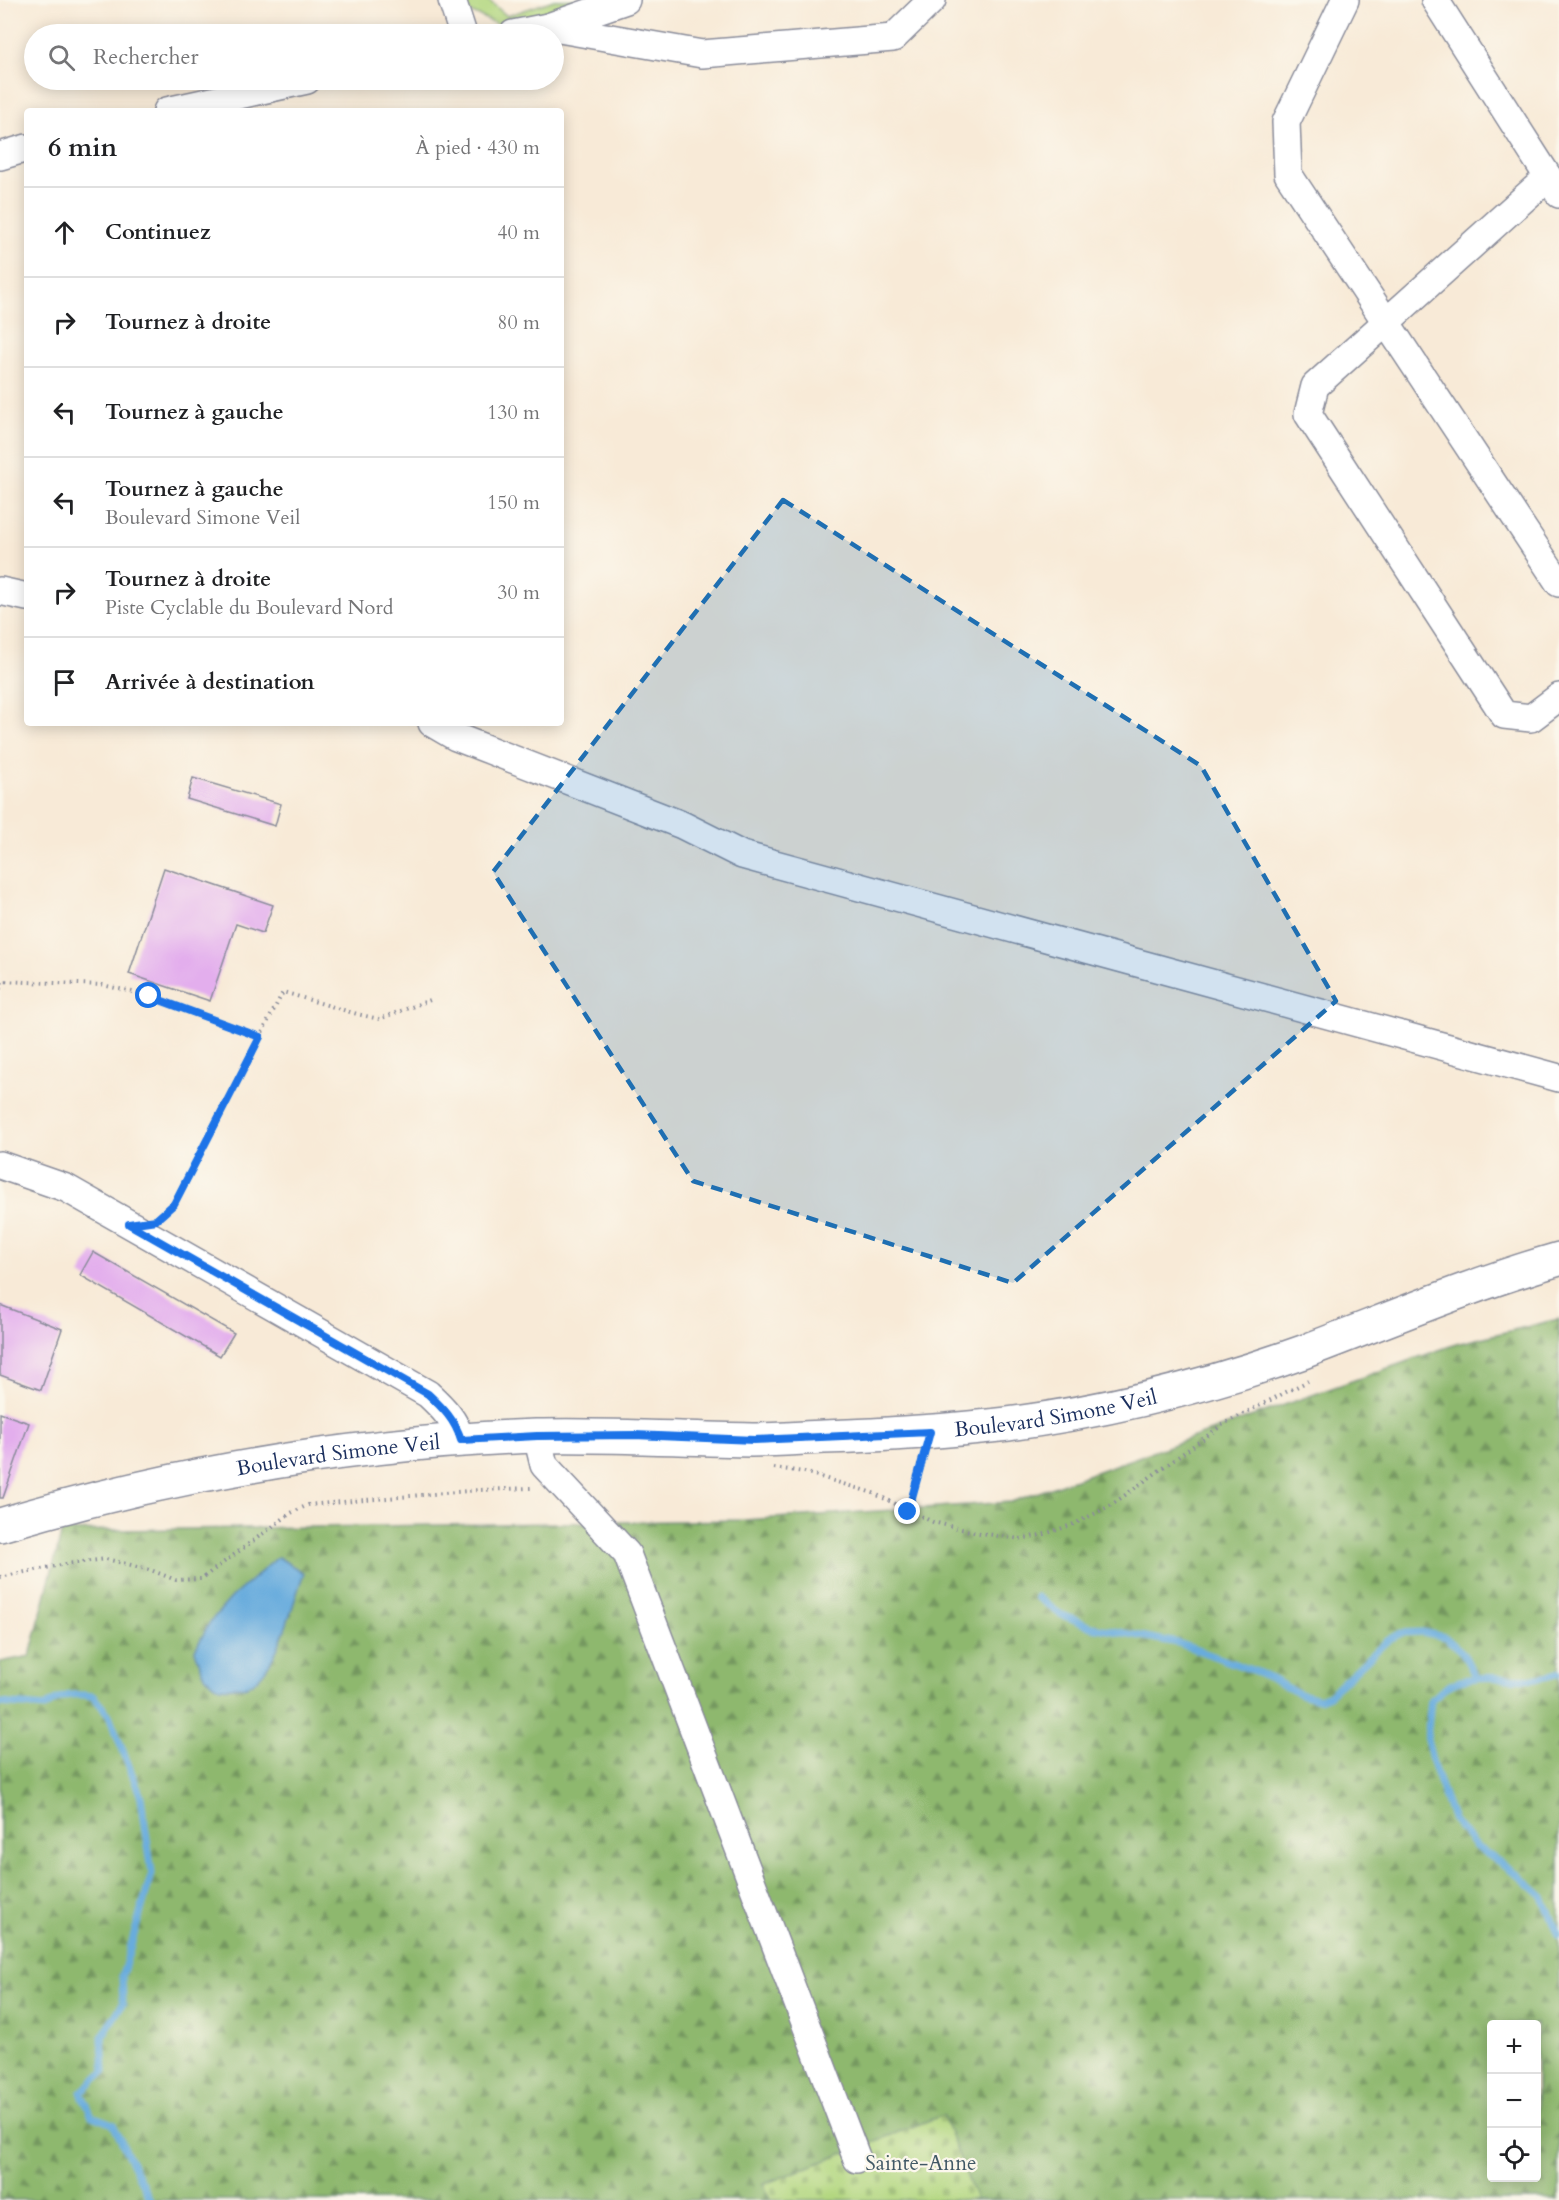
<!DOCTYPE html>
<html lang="fr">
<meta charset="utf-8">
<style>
:root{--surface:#fff;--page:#f2f2f2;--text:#202124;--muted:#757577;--line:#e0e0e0}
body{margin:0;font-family:Cardo,serif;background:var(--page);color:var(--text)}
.controls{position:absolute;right:18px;bottom:18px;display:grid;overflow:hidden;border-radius:6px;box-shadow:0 3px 15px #0003}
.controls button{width:54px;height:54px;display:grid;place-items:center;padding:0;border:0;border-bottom:2px solid var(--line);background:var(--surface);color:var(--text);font:30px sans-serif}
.stop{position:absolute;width:18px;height:18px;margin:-14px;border:4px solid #1a73e8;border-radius:50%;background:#fff}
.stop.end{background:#1a73e8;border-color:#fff;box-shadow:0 2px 6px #0008}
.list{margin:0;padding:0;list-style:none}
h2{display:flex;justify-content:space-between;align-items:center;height:78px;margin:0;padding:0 24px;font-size:26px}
h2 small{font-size:20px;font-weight:400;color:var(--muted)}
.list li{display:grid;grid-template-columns:39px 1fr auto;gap:18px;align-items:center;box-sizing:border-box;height:90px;padding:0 24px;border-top:2px solid var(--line)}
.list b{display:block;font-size:22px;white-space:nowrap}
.list p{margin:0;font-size:20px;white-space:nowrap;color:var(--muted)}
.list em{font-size:20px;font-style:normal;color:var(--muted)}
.icon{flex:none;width:33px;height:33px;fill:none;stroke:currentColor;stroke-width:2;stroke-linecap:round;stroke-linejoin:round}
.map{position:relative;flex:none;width:1559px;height:2200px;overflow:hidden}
.search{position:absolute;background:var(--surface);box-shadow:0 3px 15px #0003;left:24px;top:24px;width:540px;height:66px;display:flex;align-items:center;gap:15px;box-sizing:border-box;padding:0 21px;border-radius:33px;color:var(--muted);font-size:22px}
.panel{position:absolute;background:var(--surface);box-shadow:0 3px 15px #0003;left:24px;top:108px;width:540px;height:618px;border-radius:6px}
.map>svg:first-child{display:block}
</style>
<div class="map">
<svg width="1559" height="2200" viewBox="0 0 1559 2200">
<defs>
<pattern id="forest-firs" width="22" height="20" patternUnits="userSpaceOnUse" patternTransform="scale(1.5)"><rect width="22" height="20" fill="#8eb86e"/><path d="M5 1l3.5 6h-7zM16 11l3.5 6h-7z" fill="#73965e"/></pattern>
<pattern id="cemetery-stones" width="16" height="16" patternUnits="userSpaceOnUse" patternTransform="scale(1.5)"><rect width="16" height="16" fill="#b3d780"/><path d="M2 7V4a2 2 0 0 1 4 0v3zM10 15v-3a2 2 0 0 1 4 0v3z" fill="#99b971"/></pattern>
</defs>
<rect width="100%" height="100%" fill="#fbf7ec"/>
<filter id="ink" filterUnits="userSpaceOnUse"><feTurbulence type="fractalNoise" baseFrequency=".0167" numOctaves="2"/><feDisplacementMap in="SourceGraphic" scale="12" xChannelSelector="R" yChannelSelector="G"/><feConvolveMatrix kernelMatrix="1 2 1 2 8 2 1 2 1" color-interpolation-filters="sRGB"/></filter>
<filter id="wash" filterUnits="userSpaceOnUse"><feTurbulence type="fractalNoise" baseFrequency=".008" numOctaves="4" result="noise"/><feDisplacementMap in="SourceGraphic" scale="24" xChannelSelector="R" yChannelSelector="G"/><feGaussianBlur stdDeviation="1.35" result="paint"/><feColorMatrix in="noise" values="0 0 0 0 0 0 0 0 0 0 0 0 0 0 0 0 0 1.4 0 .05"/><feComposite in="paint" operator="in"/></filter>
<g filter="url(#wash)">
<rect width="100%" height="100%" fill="#f8ead7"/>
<polygon fill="#b3d780" stroke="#67836f" stroke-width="1.5" points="462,0 488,0 507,16 554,0 594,0 508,25 499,25 470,12"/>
<path fill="url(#forest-firs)" stroke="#547466" stroke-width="1.5" fill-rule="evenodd" d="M1559,1319V2200H0V1662L30,1656L62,1531L744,1520L1011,1502L1456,1344ZM1492,2024H1536V2178H1492Z"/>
<polygon fill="url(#cemetery-stones)" stroke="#67836f" stroke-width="1.5" points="943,2115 976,2200 770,2200 764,2184"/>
<path fill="#68acdd" stroke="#426e9e" stroke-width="1.5" d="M278,1557L304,1573C292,1602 278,1674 247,1686C243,1687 237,1687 233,1687C207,1691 202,1671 195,1650L210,1622L232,1597Z"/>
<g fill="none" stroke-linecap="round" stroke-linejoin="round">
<g stroke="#68acdd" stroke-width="7">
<polyline points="1037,1597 1060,1614 1092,1627 1178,1643 1260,1673 1300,1694 1319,1699 1329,1695 1387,1641 1401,1633 1422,1632 1445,1637 1463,1653 1476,1678"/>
<path d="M1559,1673C1525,1687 1484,1668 1450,1685C1444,1688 1437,1695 1431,1700L1427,1739L1434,1768L1453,1820L1475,1846L1516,1873L1543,1897L1559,1935"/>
<path d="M0,1703L45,1707C63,1694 71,1693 93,1696L109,1715L141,1797L152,1873L122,1976L123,2003L102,2037L104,2071L81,2092L92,2116L113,2124L150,2200"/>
</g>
</g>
<g id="blocks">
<g fill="#e3aeed">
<polygon points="193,778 281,804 275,826 187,799"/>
<polygon points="164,868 273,905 263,933 236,924 210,1001 129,974"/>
<polygon points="93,1252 234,1333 220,1356 80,1275"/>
<polygon points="0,1305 62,1329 41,1390 0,1375"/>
<polygon points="0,1413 29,1423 3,1498 0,1498"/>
</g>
</g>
</g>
<g filter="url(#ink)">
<use href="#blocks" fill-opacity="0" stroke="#8a8c9a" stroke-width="1.5"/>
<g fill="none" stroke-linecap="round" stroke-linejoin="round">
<defs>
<g id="minor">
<polyline points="452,0 463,34"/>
<polyline points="1345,0 1286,122 1288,174 1559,583"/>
<polyline points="1435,0 1559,194"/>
<polyline points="548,27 702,54 893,38 932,0"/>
<polyline points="513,34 548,27 626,0"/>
<polyline points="167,111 307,80"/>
<polyline points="0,156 27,148"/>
<polyline points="1548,177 1315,386 1308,414 1504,715 1531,718 1559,697"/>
<polyline points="0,591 27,597"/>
<polyline points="432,723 456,737 682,825 742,855 1559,1078"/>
<path d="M0,1165L66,1188L428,1394C443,1408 455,1420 461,1440"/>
<polyline points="537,1436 544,1465 627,1554 857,2159"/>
</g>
<g id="major">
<path id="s1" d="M0,1525C174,1473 355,1443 536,1436C608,1434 680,1439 752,1440C776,1440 800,1438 824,1437C886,1435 947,1431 1008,1424C1108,1411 1208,1386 1303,1352C1388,1320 1472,1284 1559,1259"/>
</g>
</defs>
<use href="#minor" stroke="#8a8c9a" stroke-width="30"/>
<use href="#major" stroke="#8a8c9a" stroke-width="36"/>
<g stroke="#8a8c9a" stroke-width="4" stroke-dasharray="1.5 4.5" stroke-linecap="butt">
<polyline points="0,989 2,981 103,985 149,996 260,1037"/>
<polyline points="161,1215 174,1204 283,992 357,1014 379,1019 430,1000"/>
<polyline points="774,1468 804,1472 873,1493 933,1522 974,1532 1020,1539 1045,1534 1074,1524 1110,1506 1225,1423 1308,1381"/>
<polyline points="908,1512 921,1457"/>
<polyline points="0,1577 66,1564 106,1559 148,1569 176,1580 201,1579 291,1513 308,1505 479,1490 532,1488"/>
</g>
<use href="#minor" stroke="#fff" stroke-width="27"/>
<use href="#major" stroke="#fff" stroke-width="33"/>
</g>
</g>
<g fill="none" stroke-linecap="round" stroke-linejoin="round" filter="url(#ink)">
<path stroke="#1a73e8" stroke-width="8" d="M149,996L260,1037L174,1204L156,1220L129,1224L428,1394C443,1408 455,1420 461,1440L537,1436L634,1435L754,1440L930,1432L908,1512"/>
</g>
<path fill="#1f6fb2" fill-opacity="0.2" stroke="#1f6fb2" stroke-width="4.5" stroke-dasharray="12 8" stroke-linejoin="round" d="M783,500L1201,766L1336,1001L1013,1283L693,1181L493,872Z"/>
<g text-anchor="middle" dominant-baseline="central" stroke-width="4.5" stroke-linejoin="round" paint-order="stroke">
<g font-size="21" fill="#1b2f5e" stroke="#fbf7ec">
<text stroke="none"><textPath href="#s1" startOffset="1066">Boulevard Simone Veil</textPath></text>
<text stroke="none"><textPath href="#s1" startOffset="346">Boulevard Simone Veil</textPath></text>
</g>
<g font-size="21" fill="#415966" stroke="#fbf7ec">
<text x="921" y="2163">Sainte-Anne</text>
</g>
</g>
</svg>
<div class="controls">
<button>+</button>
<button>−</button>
<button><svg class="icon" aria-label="locate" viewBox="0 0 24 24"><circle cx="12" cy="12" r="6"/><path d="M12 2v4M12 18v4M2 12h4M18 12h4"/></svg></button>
</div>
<div class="stop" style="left:149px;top:996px"></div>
<div class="stop end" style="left:908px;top:1512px"></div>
<div class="search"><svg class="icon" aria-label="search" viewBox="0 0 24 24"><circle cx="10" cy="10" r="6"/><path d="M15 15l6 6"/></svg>Rechercher</div>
<section class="panel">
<h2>6 min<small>À pied · 430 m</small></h2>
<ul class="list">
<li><svg class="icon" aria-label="ahead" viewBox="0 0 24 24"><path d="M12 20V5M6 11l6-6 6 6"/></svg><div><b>Continuez</b></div><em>40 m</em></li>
<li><svg class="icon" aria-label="right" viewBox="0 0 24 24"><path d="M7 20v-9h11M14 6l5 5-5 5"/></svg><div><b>Tournez à droite</b></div><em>80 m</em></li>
<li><svg class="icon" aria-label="left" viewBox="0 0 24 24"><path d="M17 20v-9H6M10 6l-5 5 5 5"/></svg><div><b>Tournez à gauche</b></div><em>130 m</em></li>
<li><svg class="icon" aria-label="left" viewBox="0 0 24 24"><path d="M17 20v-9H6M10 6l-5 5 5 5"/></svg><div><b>Tournez à gauche</b><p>Boulevard Simone Veil</p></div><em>150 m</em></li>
<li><svg class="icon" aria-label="right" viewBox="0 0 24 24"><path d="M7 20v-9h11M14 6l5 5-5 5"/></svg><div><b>Tournez à droite</b><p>Piste Cyclable du Boulevard Nord</p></div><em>30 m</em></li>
<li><svg class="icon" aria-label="arrive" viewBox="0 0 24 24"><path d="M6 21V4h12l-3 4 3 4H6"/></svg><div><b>Arrivée à destination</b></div></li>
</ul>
</section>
</div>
